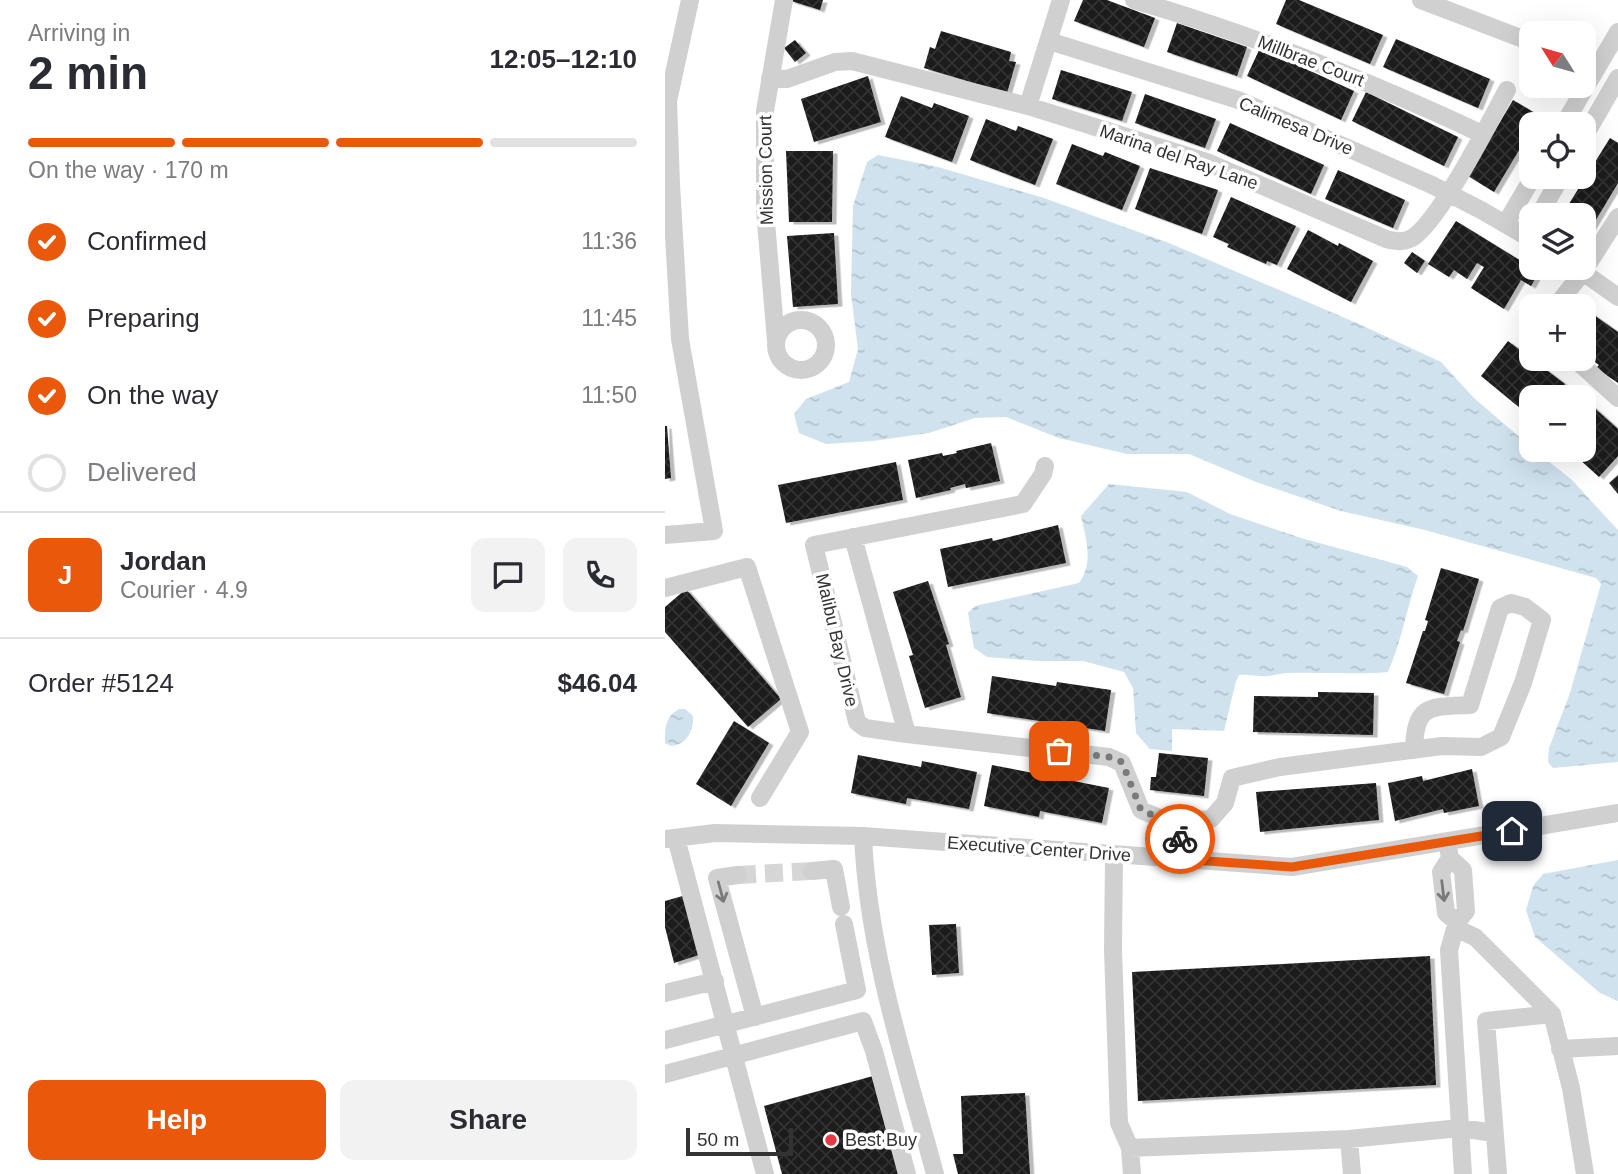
<!DOCTYPE html>
<html lang="en">
<head>
<meta charset="utf-8">
<style>
  :root { --surface:#fff; --page:#f2f2f3; --text:#2b2b33; --muted:#7c7c81; --line:#e1e1e2; --accent:#ea580c }
  body { margin:0; font-family:Arial,sans-serif; background:var(--page); color:var(--text); height:100vh; display:flex; flex-direction:column; font-size:26px; white-space:nowrap }
  * { box-sizing:border-box; margin:0 }
  p { font-size:23px; color:var(--muted) }
  .icon { flex:none; width:38px; height:38px; fill:none; stroke:currentColor; stroke-width:2; stroke-linecap:round; stroke-linejoin:round }
  .map { position:relative; flex:1; overflow:hidden }
  .panel { display:flex; flex-direction:column; background:var(--surface); width:665px }
  .panel>* { flex:none }
  .needle { width:46px; rotate:307deg }
  .tools { position:absolute; left:854px; top:21px; display:grid; gap:14px }
  .tools a { display:grid; place-items:center; width:77px; height:77px; border-radius:14px; background:var(--surface); box-shadow:0 7px 28px #0002; font-size:35px }
  .scale { position:absolute; left:21px; bottom:18px; width:107px; box-sizing:border-box; padding-left:7px; border:4px solid #333; border-top:0; font-size:19px; line-height:24px; white-space:nowrap; color:#333; -webkit-text-stroke:5px #fff; paint-order:stroke }
  .pin { position:absolute; display:grid; place-items:center; width:60px; height:60px; color:#fff; margin:-30px; border-radius:14px; box-shadow:0 4px 10px #0006 }
  .courier { position:absolute; display:grid; place-items:center; width:70px; height:70px; margin:-35px; border:5px solid #ea580c; border-radius:50%; background:#fff; color:#222; box-shadow:0 2px 9px #0007 }
  .headline em { font-style:normal; font-weight:700 }
  .headline div { display:flex; flex-direction:column-reverse }
  .headline { display:flex; align-items:center; justify-content:space-between; height:119px; padding:0 28px }
  h1 { font-size:46px; font-weight:700; line-height:52px }
  .bar { display:grid; grid-template-columns:repeat(4,1fr); gap:10px 7px; align-content:center; height:84px; padding:0 28px }
  .bar i { height:9px; border-radius:5px; background:var(--line) }
  .bar .current { background:var(--accent) }
  .bar p { grid-column:span 4 }
  .line { display:flex; align-items:center; gap:18px; padding:0 28px; border-top:2px solid var(--line) }
  .line div { flex:1 }
  .round { display:grid; place-items:center; flex:none; width:74px; height:74px; border-radius:14px; background:var(--page) }
  ol { padding:0 28px; list-style:none }
  li { display:flex; align-items:center; gap:21px; height:77px }
  li p { margin-inline-start:auto }
  li .icon { padding:7px; border-radius:50%; background:var(--accent); color:#fff; stroke-width:4 }
  li:last-child { color:var(--muted) }
  li i { width:38px; height:38px; border:4px solid var(--line); border-radius:50% }
  .button { display:flex; gap:14px; margin-top:auto; padding:14px 28px }
  .button a { flex:1; height:80px; border-radius:14px; background:var(--accent); color:#fff; font-size:28px; font-weight:700; line-height:80px; text-align:center }
  .button a+a { background:var(--page); color:var(--text) }
  main { display:flex; flex:1; min-height:0 }
  .map>svg:first-child { display:block }
  .water { fill:url(#water-ripples) }
  .building { fill:url(#building-cross-hatch); filter:url(#shadow) }
  .lines { fill:none; stroke-linecap:round; stroke-linejoin:round }
  .minor-tunnel { stroke:#d6d6d6; stroke-width:18; stroke-dasharray:18 9; stroke-linecap:butt }
  .minor { stroke:#d0d0d0; stroke-width:18 }
  .oneway { stroke:#7a7a7a }
  .done { stroke:#7a7a7a; stroke-width:7; stroke-dasharray:0 12.6 }
  .route { stroke:#ea580c; stroke-width:9 }
  .poi-dot { fill:#e63946; stroke:#fff; stroke-width:2.5 }
  .labels { text-anchor:middle; dominant-baseline:central; stroke-width:7; stroke-linejoin:round; paint-order:stroke }
  .street-label { font-size:18px; fill:#333; stroke:#fff }
  .poi-label { font-size:18px; fill:#333; stroke:#fff; text-anchor:start }
</style>
</head>
<body>
<main>
<section class="panel">
<div class="headline"><div><h1>2 min</h1><p>Arriving in</p></div><em>12:05–12:10</em></div>
<div class="bar"><i class="current"></i><i class="current"></i><i class="current"></i><i></i><p>On the way · 170 m</p></div>
<ol>
<li><svg class="icon" aria-label="check" viewBox="0 0 24 24"><path d="M5 12l5 5 9-10"/></svg>Confirmed<p>11:36</p></li>
<li><svg class="icon" aria-label="check" viewBox="0 0 24 24"><path d="M5 12l5 5 9-10"/></svg>Preparing<p>11:45</p></li>
<li><svg class="icon" aria-label="check" viewBox="0 0 24 24"><path d="M5 12l5 5 9-10"/></svg>On the way<p>11:50</p></li>
<li><i></i>Delivered</li>
</ol>
<div class="line" style="height:126px"><b class="round" style="background:var(--accent);color:#fff">J</b><div><b>Jordan</b><p>Courier · 4.9</p></div><a class="round"><svg class="icon" aria-label="chat" viewBox="0 0 24 24"><path d="M4 5h16v11H9l-5 4z"/></svg></a><a class="round"><svg class="icon" aria-label="phone" viewBox="0 0 24 24"><path d="M5 4h4l2 5-3 2q2 4 5 5l2-3 5 2v4C11 20 4 13 5 4z"/></svg></a></div>
<div class="line" style="height:91px"><div>Order #5124</div><b>$46.04</b></div>
<div class="button"><a>Help</a><a>Share</a></div>
</section>
<div class="map">
<svg width="953" height="1174" viewBox="0 0 953 1174">
  <defs>
    <pattern id="water-ripples" width="26" height="14" patternUnits="userSpaceOnUse" patternTransform="scale(1.75)"><rect width="26" height="14" fill="#cfe2ee"/><path d="M2 4q2-2 4 0t4 0M15 11q2-2 4 0t4 0" fill="none" stroke="#b2c2cd"/></pattern>
    <pattern id="building-cross-hatch" width="8" height="8" patternUnits="userSpaceOnUse" patternTransform="scale(1.75)"><rect width="8" height="8" fill="#1a1a1a"/><path d="M0 0l8 8M0 8l8-8" fill="none" stroke="#333"/></pattern>
    <filter id="shadow"><feDropShadow dx="4.5" dy="2.5" stdDeviation="0" flood-color="#0004"/></filter>
  </defs>
  <rect width="100%" height="100%" fill="#fff"/>
  <path class="water" d="M213 155 273 167 379 198 504 243 694 324 776 362 809 398 866 447V450H869L906 479 953 530V762L888 768 883 762 884 748 905 693 936 584 931 578 760 530 676 511 591 482 524 454H462L394 438 341 417 310 418 264 433 208 441 161 444 134 433 129 414 141 399 184 382 193 349 186 294 188 206 202 162Z
    M444 484 522 492 565 514 636 538 742 567 753 576C742 607 736 643 723 672 690 675 657 672 624 673 615 673 605 677 596 676 588 676 583 674 574 675L571 681 559 731 507 729V751L485 749 471 733 468 688 459 672 418 661H373L322 657 309 648 303 613 310 606 414 583C429 562 421 539 416 516Z
    M14 709H20L28 716C29 730 22 745 6 746L0 743C0 728 0 717 14 709Z
    M953 860V1001L935 993 870 937 861 910 868 886 878 874Z"/>
  <path class="building" d="M123 0H158L155 10Z
    M418 0H442L490 18 479 47 409 21Z
    M621 0H634L718 35 705 64 611 24Z
    M512 23 582 47 572 76 502 52Z
    M276 31 346 52 344 61 351 62 342 93 259 68 265 47 270 49Z
    M731 39 825 79 813 108 718 67Z
    M130 40 141 53 130 62 119 48Z
    M595 48 689 91 676 120 582 76Z
    M396 70 467 92 457 121 387 99Z
    M203 76 216 122 149 142 136 99Z
    M701 92 793 137 779 166 687 121Z
    M480 94 551 119 540 148 470 123Z
    M236 96 267 108 269 103 304 116 287 162 220 137Z
    M848 100 875 116 870 124H866V130L829 192 803 176Z
    M321 119 351 131 353 126 388 139 370 185 305 160Z
    M565 123 659 165 646 194 552 151Z
    M945 138 953 143V183L919 240V215H897Z
    M407 144 438 156 440 152 475 166 457 210 391 184Z
    M121 151H168L167 222H124Z
    M485 168 553 190 537 234 470 209Z
    M673 170 740 200 728 228 660 199Z
    M566 197 631 226 612 265 602 261 601 264 562 247 564 244 548 237Z
    M791 221 874 272 866 286 856 280 839 309 806 288 819 267 812 263 802 279 789 270 784 277 763 264Z
    M643 230 673 246 674 243 708 261 686 302 622 269Z
    M169 233 173 304 128 307 122 236Z
    M747 252 760 261 752 273 739 263Z
    M919 308 953 332V383L931 368 934 365 919 354Z
    M843 341 900 384 890 397H866V417L816 376Z
    M919 401 924 406 925 404 953 429V456L934 477 913 458 915 455 909 450H919Z
    M0 426H2L6 478 0 479Z
    M326 443 335 481 301 488 300 484 285 488 286 490 251 498 243 460 277 453 278 456 292 453 291 451Z
    M231 462 238 500 121 523 113 485Z
    M953 475V494L944 483Z
    M393 525 401 563 283 587 275 549 327 538 328 541Z
    M776 568 814 579 798 631 796 630 792 641 795 642 779 694 741 683 758 631H760L763 621 760 620Z
    M263 581 284 644 281 645 296 697 260 708 244 656 248 655 228 592Z
    M21 589 116 699 83 727 0 632V607Z
    M327 676 391 686 392 682 446 690 440 731 322 713Z
    M653 692 709 693 708 735 588 732 589 696 653 697Z
    M69 721 104 743 66 806 31 784Z
    M494 753 543 758 539 796 485 790 486 777H491Z
    M193 755 256 767 257 761 312 772 304 809 254 800 242 798 241 804 186 793Z
    M327 765 444 788 437 823 375 811 374 817 319 806Z
    M807 769 814 806 779 813 778 809 730 821 723 783 757 776 758 781Z
    M711 783 714 820 595 832 591 792Z
    M21 895 37 954 9 963 0 927V901Z
    M291 924 294 973 267 975 264 925Z
    M765 956 771 1085 473 1101 467 972Z
    M208 1076 234 1174H117L99 1106Z
    M360 1093 365 1174H293L288 1154H298L296 1096Z"/>
  <g class="lines">
    <path class="minor-tunnel" d="M73 875 147 871"/>
    <path class="minor" d="M469 0C589 35 704 81 817 134
      M756 0 866 42
      M384 41 573 100 767 185 816 210 866 239
      M105 78 122 79 170 62 187 61 363 106 542 162 721 239C730 241 738 243 747 238 774 222 825 121 842 90
      M363 106 396 0
      M899 124 953 32
      M919 137 953 78
      M0 184H6L3 101 25 0
      M874 215 896 177
      M841 223 868 177
      M912 268 953 297
      M891 306 918 272 953 217
      M111 345a25 25 0 1 1 50 0a25 25 0 1 1-50 0Z
      M111 341 100 210V111L119 0
      M910 359 953 398
      M380 466 378 474 358 504 149 545 192 722 200 728 242 734 444 757 457 763 476 810 504 822 546 819 560 803 567 778 615 767 777 746 816 747 836 737 858 683 877 620 860 607 846 603 835 608 805 705C764 707 750 704 749 750
      M0 535 49 531 15 339 6 184
      M188 537 242 734
      M0 588 82 567 135 732 95 798
      M198 836C203 952 240 1063 270 1174
      M11 838 100 1174
      M0 839 50 833 198 836 627 867 953 813
      M782 841 785 858 798 870 801 911 792 922 784 950 798 1174
      M449 856 448 950 454 1123 465 1148 467 1174
      M785 858 776 872 781 913 792 922
      M513 859 516 821
      M147 871 169 869 176 907
      M73 875 52 878 90 1017
      M790 928 810 937 887 1014 906 1088 920 1174
      M0 993 50 981
      M0 1040 192 990 179 924
      M895 1049 953 1046
      M0 1074 198 1021 209 1051 242 1174
      M684 1139 687 1174
      M465 1148 684 1139 795 1128 829 1133
      M833 1174 821 1021 887 1014"/>
  </g>
  <defs><path id="oneway-shaft" d="M-6 0H5M1.5-3L5.5 0L1.5 3" fill="none" stroke-width="1.6" stroke-linecap="round" stroke-linejoin="round" transform="scale(1.75)"/></defs>
  <g class="oneway">
    <use href="#oneway-shaft" transform="translate(778 891) rotate(83)"/>
    <use href="#oneway-shaft" transform="translate(56 892) rotate(75)"/>
  </g>
  <g class="lines">
    <path class="done" d="M394 751 444 757 457 762 476 810 504 822 516 821 515 839"/>
    <path class="route" d="M515 839 513 859 627 867 847 831"/>
  </g>
  <circle class="poi-dot" cx="166" cy="1140" r="7"/>
  <g class="labels">
    <g class="street-label">
      <text transform="translate(646 61) rotate(21)">Millbrae Court</text>
      <text transform="translate(631 126) rotate(23)">Calimesa Drive</text>
      <text transform="translate(514 157) rotate(19)">Marina del Ray Lane</text>
      <text transform="translate(101 170) rotate(-91)">Mission Court</text>
      <text transform="translate(172 640) rotate(77)">Malibu Bay Drive</text>
      <text transform="translate(374 849) rotate(4)">Executive Center Drive</text>
    </g>
    <g class="poi-label">
      <text x="180" y="1140">Best Buy</text>
    </g>
  </g>
</svg>
<div class="tools">
<a><svg class="needle" viewBox="-14 -14 28 28"><path d="M0-13l5 13h-10z" fill="#e53935"/><path d="M0 13l5-13h-10z" fill="#7c7c81"/></svg></a>
<a><svg class="icon" aria-label="locate" viewBox="0 0 24 24"><circle cx="12" cy="12" r="6"/><path d="M12 2v4M12 18v4M2 12h4M18 12h4"/></svg></a>
<a><svg class="icon" aria-label="layers" viewBox="0 0 24 24"><path d="M12 4l9 5-9 5-9-5zM3 14l9 5 9-5"/></svg></a>
<a>+</a>
<a>−</a>
</div>
<div class="scale">50 m</div>
<div class="pin" style="left:394px;top:751px;background:#ea580c"><svg class="icon" aria-label="bag" viewBox="0 0 24 24"><path d="M5 8h14l-1 12H6zM9 8a3 3 0 0 1 6 0"/></svg></div>
<div class="pin" style="left:847px;top:831px;background:#1f2937"><svg class="icon" aria-label="home" viewBox="0 0 24 24"><path d="M3 11l9-7 9 7M6 9v11h12V9"/></svg></div>
<div class="courier" style="left:515px;top:839px"><svg class="icon" aria-label="bike" viewBox="0 0 24 24"><circle cx="6" cy="16" r="4"/><circle cx="18" cy="16" r="4"/><path d="M6 16l4-8h5l3 8M10 8l3 8H6M13 5h3"/></svg></div>
</div>
</main>
</body>
</html>
